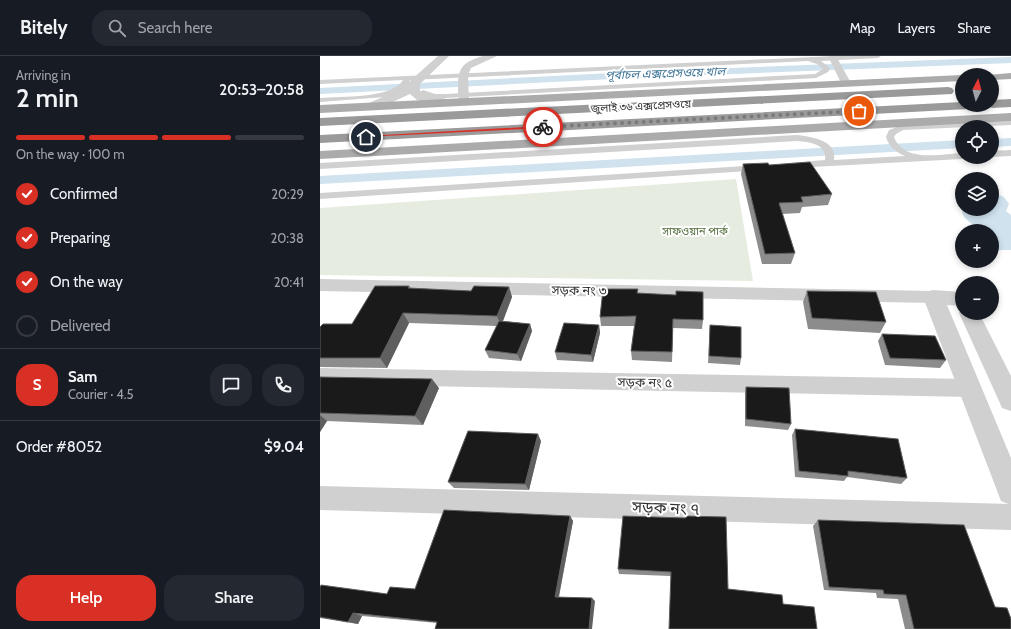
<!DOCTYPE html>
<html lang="en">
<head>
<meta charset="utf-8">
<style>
  :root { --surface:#171b24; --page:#242831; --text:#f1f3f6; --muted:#9ea1a6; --line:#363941; --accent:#d93025 }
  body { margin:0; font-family:Cabin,"Noto Sans Bengali",sans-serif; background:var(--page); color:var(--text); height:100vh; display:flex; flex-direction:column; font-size:15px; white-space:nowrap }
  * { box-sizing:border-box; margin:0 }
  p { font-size:13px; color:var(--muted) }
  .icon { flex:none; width:22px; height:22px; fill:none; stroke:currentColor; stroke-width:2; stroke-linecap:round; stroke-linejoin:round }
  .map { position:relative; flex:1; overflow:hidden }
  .details { display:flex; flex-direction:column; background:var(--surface); width:320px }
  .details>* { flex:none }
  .needle { width:26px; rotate:6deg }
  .tools { position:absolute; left:635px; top:12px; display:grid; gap:8px }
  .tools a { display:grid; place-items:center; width:44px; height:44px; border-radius:50%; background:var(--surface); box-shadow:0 2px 6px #0003; font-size:20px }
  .pin { position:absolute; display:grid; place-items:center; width:34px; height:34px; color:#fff; margin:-17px; border:2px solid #fff; border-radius:50%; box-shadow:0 1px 4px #0007 }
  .courier { position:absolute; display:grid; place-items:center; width:40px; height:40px; margin:-20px; border:3px solid #d93025; border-radius:50%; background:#fff; color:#222; box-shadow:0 1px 5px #0007 }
  .overview em { font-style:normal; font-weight:600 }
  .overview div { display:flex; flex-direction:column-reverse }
  .overview { display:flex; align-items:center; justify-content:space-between; height:68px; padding:0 16px }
  h1 { font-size:26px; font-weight:600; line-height:30px }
  .bar { display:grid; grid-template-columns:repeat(4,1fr); gap:6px 4px; align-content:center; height:48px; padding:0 16px }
  .bar i { height:5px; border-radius:3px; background:var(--line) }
  .bar .active { background:var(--accent) }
  .bar p { grid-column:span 4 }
  .line { display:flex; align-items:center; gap:10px; padding:0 16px; border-top:1px solid var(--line) }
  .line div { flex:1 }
  .round { display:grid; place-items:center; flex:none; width:42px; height:42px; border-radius:16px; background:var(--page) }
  ol { padding:0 16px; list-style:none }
  li { display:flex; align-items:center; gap:12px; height:44px }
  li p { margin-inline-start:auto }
  li .icon { padding:4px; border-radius:50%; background:var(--accent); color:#fff; stroke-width:4 }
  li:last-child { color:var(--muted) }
  li i { width:22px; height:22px; border:2px solid var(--line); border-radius:50% }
  .action { display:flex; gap:8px; margin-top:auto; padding:8px 16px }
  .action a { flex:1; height:46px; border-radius:16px; background:var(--accent); color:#fff; font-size:16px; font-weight:600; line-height:46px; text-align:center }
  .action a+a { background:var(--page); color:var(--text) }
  header { display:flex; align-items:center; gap:24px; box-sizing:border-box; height:56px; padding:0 20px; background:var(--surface); border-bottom:1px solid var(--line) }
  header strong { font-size:19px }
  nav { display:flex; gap:22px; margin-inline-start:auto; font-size:14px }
  .search { width:280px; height:36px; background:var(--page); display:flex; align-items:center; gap:10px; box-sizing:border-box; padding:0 14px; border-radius:16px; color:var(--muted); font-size:15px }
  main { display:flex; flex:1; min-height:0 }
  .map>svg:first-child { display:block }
  .green { fill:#e6ecdf }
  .water { fill:#cfe2ee }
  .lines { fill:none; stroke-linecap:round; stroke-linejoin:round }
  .canal { fill:#cfe2ee; fill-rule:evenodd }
  .pedestrian { fill:#d0d0d0; fill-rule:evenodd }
  .minor { fill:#d0d0d0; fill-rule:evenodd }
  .tertiary { fill:#d0d0d0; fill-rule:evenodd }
  .primary { fill:#ababab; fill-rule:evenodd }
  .motorway { fill:#9a9a9a; fill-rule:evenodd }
  .wall { fill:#8c8c8c }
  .shaded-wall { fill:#5f5f5f }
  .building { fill:#1a1a1a; stroke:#5f5f5f }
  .route { fill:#d93025 }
  .done { stroke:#7a7a7a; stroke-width:4; stroke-dasharray:0 7.2 }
  .labels { text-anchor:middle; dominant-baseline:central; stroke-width:4; stroke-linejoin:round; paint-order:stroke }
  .far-street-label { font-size:11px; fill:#333; stroke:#fff }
  .far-park-label { font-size:11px; fill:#56703f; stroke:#fff }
  .far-water-label { font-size:12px; font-style:italic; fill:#3f7597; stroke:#fff }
  .street-label { font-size:13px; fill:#333; stroke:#fff }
  .near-street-label { font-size:16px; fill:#333; stroke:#fff }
</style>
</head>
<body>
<header>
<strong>Bitely</strong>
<div class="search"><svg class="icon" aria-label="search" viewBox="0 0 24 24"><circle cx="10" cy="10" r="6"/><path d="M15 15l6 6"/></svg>Search here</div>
<nav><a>Map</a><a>Layers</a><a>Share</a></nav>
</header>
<main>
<section class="details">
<div class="overview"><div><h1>2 min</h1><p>Arriving in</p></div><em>20:53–20:58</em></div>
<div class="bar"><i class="active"></i><i class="active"></i><i class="active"></i><i></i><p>On the way · 100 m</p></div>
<ol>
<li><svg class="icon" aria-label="check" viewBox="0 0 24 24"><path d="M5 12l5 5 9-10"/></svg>Confirmed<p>20:29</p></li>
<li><svg class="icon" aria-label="check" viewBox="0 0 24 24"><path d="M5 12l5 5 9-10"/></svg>Preparing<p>20:38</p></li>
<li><svg class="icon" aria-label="check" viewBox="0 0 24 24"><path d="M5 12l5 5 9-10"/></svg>On the way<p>20:41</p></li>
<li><i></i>Delivered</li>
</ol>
<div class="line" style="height:72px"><b class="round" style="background:var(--accent);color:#fff">S</b><div><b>Sam</b><p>Courier · 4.5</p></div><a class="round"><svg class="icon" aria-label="chat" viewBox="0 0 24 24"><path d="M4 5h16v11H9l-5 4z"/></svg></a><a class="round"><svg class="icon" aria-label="phone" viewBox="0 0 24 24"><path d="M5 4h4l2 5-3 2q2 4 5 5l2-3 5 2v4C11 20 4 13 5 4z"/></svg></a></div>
<div class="line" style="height:52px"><div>Order #8052</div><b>$9.04</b></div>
<div class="action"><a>Help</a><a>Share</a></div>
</section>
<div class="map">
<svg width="691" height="573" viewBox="0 0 691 573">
  <rect width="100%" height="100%" fill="#fff"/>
  <path class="green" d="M416 123 433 225 0 219V152Z"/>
  <path class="water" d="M672 136 684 141 689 148 686 155 691 159V194H672V175C663 175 642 165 642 155L645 153H672Z"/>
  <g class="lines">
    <path class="canal" d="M691 1V7L312 22 0 38V32L312 16Z
      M691 82V90L672 91V83Z
      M642 84V92L0 128V120Z"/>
    <path class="pedestrian" d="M515 0H561L558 2 501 5 510 12 508 16 496 22 125 42H114L99 36 103 34 115 38H125L495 18 503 13 497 8 488 5 90 24 85 34 65 41 0 46V42C21 40 72 43 83 24L0 28V24Z
      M691 65V69L583 74 576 78 574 81C584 107 621 98 642 97V101H646L642 103 473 112 470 111V107L505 104C507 88 490 86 477 85L0 113V107L477 79C492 81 517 84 514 104L585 100C576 96 569 91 566 81L569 74 582 69Z
      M691 94V100L672 101V95Z
      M441 109 446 112 444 114 0 143V137Z"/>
    <path class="minor" d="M163 0H177L151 12 148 19 149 45 148 47H140C138 43 138 37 138 31 138 10 144 6 163 0Z
      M508 0H516L531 27 530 29H522Z
      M0 223 613 235 619 237 622 241 619 245 613 247 0 235Z
      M0 312 649 323 656 326 659 332 656 338 649 341 0 328Z
      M0 430 691 448V474L0 454Z"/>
    <path class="tertiary" d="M118 0H129L100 28V35L105 38 127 43 129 46 127 49 123 50 97 44 90 38 57 53H49L47 50 49 47 81 33Z
      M613 234 642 236V250L627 249 691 402V449L681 445 603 241 606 236Z
      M642 251V257H659L691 320V355L682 352 679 345 639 257Z"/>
    <path class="primary" d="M691 17V23L672 24V19H668Z
      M642 19V25L0 57V49L642 19H644Z
      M691 57V65L0 103V95Z"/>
    <path class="motorway" d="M628 31 632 32 634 35 632 38 0 70V62Z
      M691 43V51L672 52 667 49H672V44Z
      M642 46V49H655L649 53 0 87V79Z"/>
  </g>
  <path class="wall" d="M423 108 449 109 512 138 508 149 482 151 480 157 462 158 475 197 471 208H442L421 118Z
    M89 230 91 232 151 235 189 231 192 241 183 265 210 268 212 275 201 305 169 302 165 294 177 270 89 267 67 312 0 311V271L32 268Z
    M487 235 566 266 560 277 488 273 483 246Z
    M318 237 383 264 382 273 353 272 352 306 312 304 311 295 314 270H281L280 261Z
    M279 269 280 277 273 306 237 304 235 296Z
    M390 269 421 302 420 309 388 307Z
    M562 278 626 304 620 312 565 309 558 285Z
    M0 321 119 332 103 369 7 365 0 376Z
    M426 331 471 368 468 374 425 370V338Z
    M475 373 587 422 581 428 527 421 524 425 475 421 472 379Z
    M221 385 209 434 134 432 128 426Z
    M250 460 253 465 239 541 275 545 117 567 42 560 38 568 0 562V531L67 538 95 533Z
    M366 462 408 533 463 548 497 573 351 520 299 518 298 513Z
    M498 464 675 551 691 573H585L578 543 557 542 556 537 504 534 493 470Z"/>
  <path class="shaded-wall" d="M189 231 192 241 181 270 177 260Z
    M83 257 89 267 67 312 60 302Z
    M210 268 212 275 201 305 197 298Z
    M279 269 280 277 273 306 271 299Z
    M112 323 119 332 103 369 95 360Z
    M0 359 7 365 0 376Z
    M218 378 221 385 209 434 205 428Z
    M250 460 253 465 238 544 235 541Z
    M272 542 275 545 272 573H269Z
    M33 557 42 560 38 568 28 566Z"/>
  <path class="building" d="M490 106 512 138 481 141 483 146 459 147 475 197 445 198 423 108 448 107 449 109Z
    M55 230H89L88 232 151 235 154 230 189 231 177 260 83 257 60 302H0V271L3 268H32Z
    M283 233H318L317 237 356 239V235L383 236V264L353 263 352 296 311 295 316 260 280 261Z
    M487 235 556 236 566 266 492 262Z
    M179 265 210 268 197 298 165 294Z
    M244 267 279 269 271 299 235 296Z
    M390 269 421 271V302L389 300Z
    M562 278 615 280 626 304 570 302Z
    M0 321 112 323 95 360 0 357Z
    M426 331 469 332 471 368 426 363Z
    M475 373 578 383 587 422 528 415V420L479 415Z
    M148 375 218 378 205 428 128 426Z
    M124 454 250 460 235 541 272 542 269 573H115L117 566 33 557 28 566 0 561V531L1 529 67 538 70 531 95 533Z
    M303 460 366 462V460L406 461 408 533 462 539 463 548 494 551 497 573H349L351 516 298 513Z
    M498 464 644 469 675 551 687 552 691 563V573H594L586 539 564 538 563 534 509 531Z"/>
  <path class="route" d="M223 70 225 72 44 81 46 80Z"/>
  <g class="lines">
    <path class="done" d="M223 71 539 55"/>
  </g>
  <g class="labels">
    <g class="far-street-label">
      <text transform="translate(321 50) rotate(-3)">জুলাই ৩৬ এক্সপ্রেসওয়ে</text>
    </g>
    <g class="far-park-label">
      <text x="375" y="175">সাফওয়ান পার্ক</text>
    </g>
    <g class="far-water-label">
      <text transform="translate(345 17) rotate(-2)">পূর্বাচল এক্সপ্রেসওয়ে খাল</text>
    </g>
    <g class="street-label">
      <text transform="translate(259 234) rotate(1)">সড়ক নং ৩</text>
      <text transform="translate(325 326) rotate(1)">সড়ক নং ৫</text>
    </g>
    <g class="near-street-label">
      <text transform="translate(346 452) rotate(2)">সড়ক নং ৭</text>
    </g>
  </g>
</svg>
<div class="tools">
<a><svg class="needle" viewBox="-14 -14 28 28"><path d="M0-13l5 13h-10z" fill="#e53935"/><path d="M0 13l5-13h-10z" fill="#9ea1a6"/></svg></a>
<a><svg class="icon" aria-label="locate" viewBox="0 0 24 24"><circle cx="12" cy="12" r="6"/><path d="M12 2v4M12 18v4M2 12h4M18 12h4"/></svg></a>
<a><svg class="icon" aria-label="layers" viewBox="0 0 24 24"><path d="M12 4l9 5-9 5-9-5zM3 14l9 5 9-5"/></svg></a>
<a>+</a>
<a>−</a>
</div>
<div class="pin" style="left:539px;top:55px;background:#ea580c"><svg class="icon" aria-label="bag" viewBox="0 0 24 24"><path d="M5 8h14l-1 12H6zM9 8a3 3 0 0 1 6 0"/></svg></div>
<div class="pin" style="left:46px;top:81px;background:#1f2937"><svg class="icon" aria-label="home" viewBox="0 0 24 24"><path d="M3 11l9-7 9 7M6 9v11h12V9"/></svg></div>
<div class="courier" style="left:223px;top:71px"><svg class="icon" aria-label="bike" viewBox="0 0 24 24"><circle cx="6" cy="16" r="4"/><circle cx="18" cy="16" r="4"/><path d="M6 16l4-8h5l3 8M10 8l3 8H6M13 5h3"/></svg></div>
</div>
</main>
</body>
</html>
